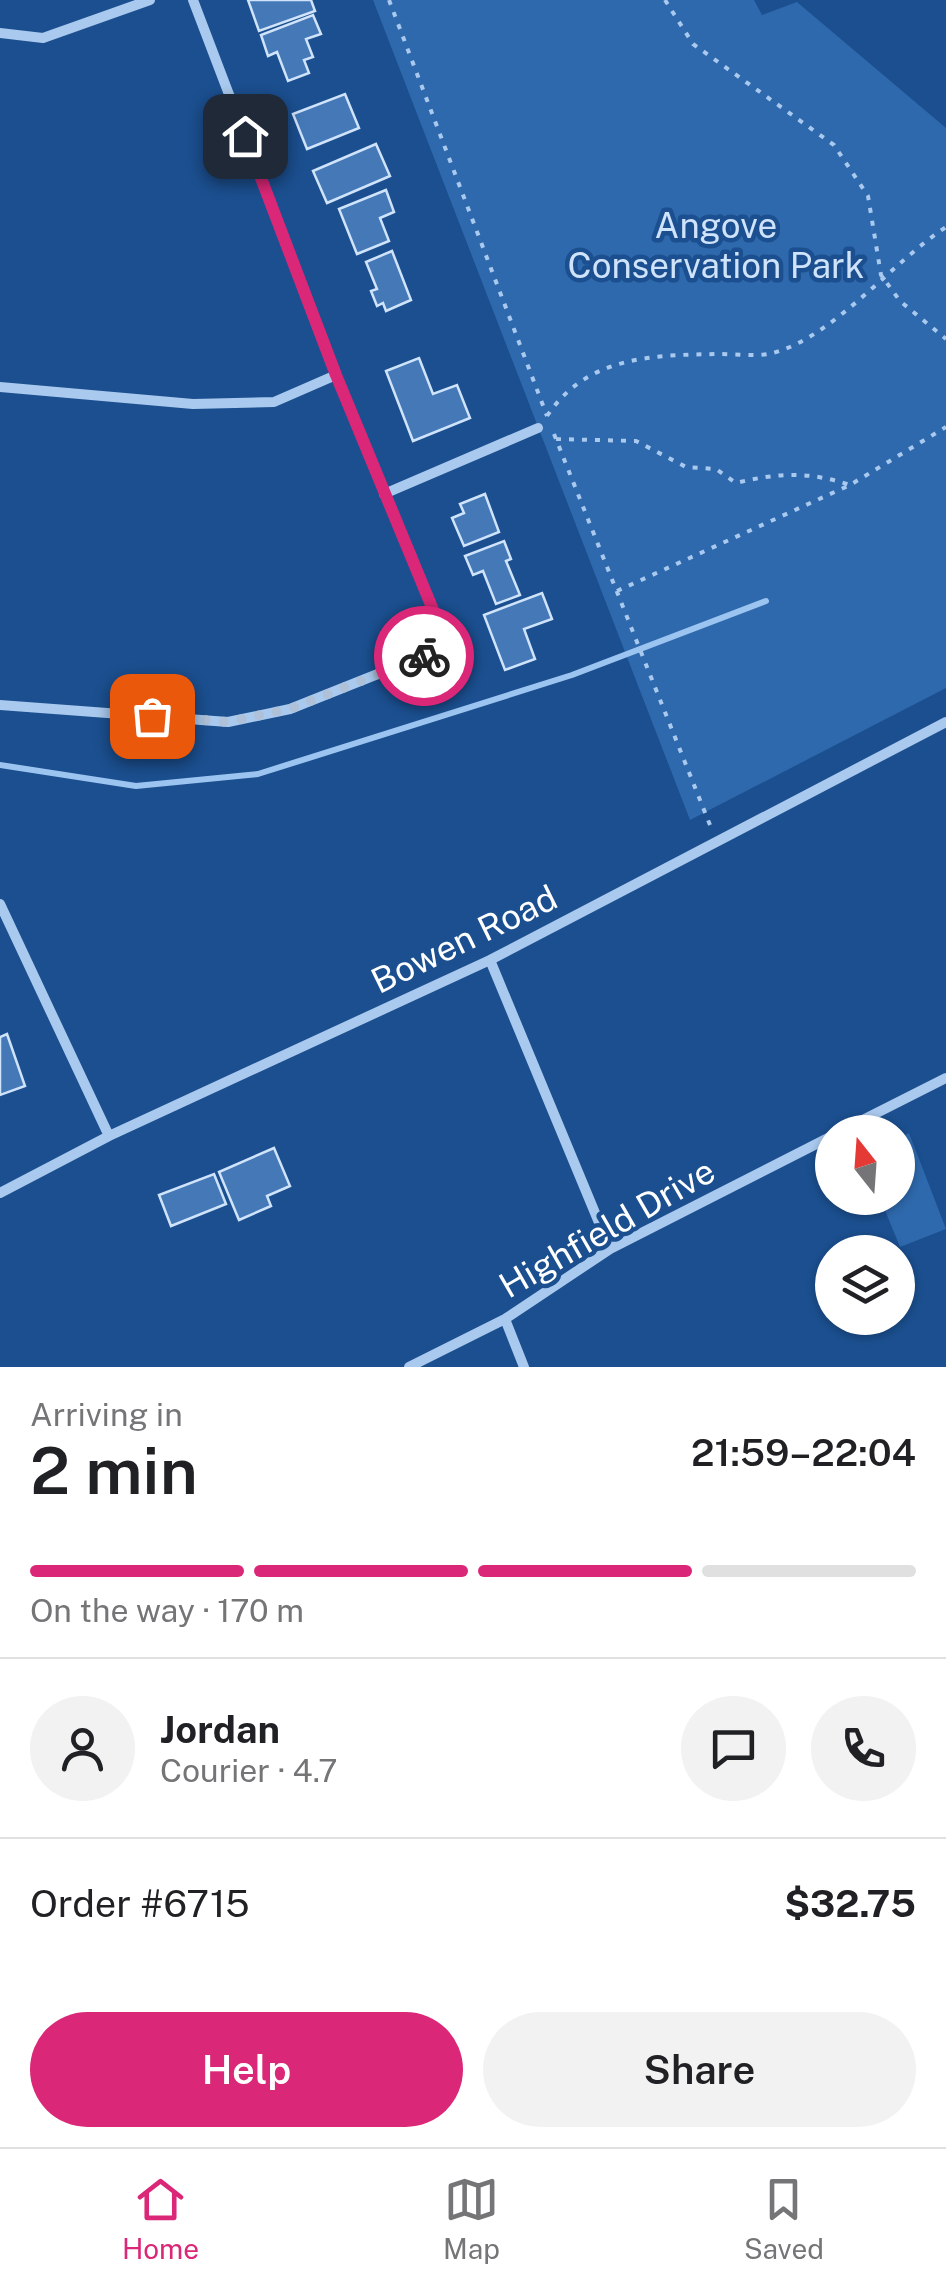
<!DOCTYPE html>
<html lang="en">
<head>
<meta charset="utf-8">
<style>
  :root { --surface:#fff; --page:#f2f2f2; --text:#202124; --muted:#757577; --line:#e0e0e0; --accent:#db2777 }
  body { margin:0; font-family:"Public Sans",sans-serif; background:var(--page); color:var(--text); height:100vh; display:flex; flex-direction:column; font-size:38px; white-space:nowrap }
  * { box-sizing:border-box; margin:0 }
  p { font-size:32px; color:var(--muted) }
  .icon { flex:none; width:55px; height:55px; fill:none; stroke:currentColor; stroke-width:2; stroke-linecap:round; stroke-linejoin:round }
  .map { position:relative; height:1367px; overflow:hidden }
  .panel { display:flex; flex-direction:column; background:var(--surface); flex:1 }
  .panel>* { flex:none }
  .needle { width:65px; rotate:343deg }
  .fabs { position:absolute; left:815px; top:1115px; display:grid; gap:20px }
  .fabs a { display:grid; place-items:center; width:100px; height:100px; border-radius:50%; background:var(--surface); box-shadow:0 2px 8px #0004; font-size:50px }
  .pin { position:absolute; display:grid; place-items:center; width:85px; height:85px; color:#fff; margin:-42px; border-radius:20px; box-shadow:0 5px 15px #0006 }
  .courier { position:absolute; display:grid; place-items:center; width:100px; height:100px; margin:-50px; border:8px solid #db2777; border-radius:50%; background:#fff; color:#222; box-shadow:0 2px 12px #0007 }
  .headline em { font-style:normal; font-weight:600 }
  .headline div { display:flex; flex-direction:column-reverse }
  .headline { display:flex; align-items:center; justify-content:space-between; height:170px; padding:0 30px }
  h1 { font-size:65px; font-weight:600; line-height:75px }
  .bar { display:grid; grid-template-columns:repeat(4,1fr); gap:15px 10px; align-content:center; height:120px; padding:0 30px }
  .bar i { height:12px; border-radius:8px; background:var(--line) }
  .bar .selected { background:var(--accent) }
  .bar p { grid-column:span 4 }
  .line { display:flex; align-items:center; gap:25px; padding:0 30px; border-top:2px solid var(--line) }
  .line div { flex:1 }
  .round { display:grid; place-items:center; flex:none; width:105px; height:105px; border-radius:52px; background:var(--page) }
  .primary-button { display:flex; gap:20px; margin-top:auto; padding:20px 30px }
  .primary-button a { flex:1; height:115px; border-radius:60px; background:var(--accent); color:#fff; font-size:40px; font-weight:600; line-height:115px; text-align:center }
  .primary-button a+a { background:var(--page); color:var(--text) }
  .tabs { display:flex; justify-content:space-around; align-items:center; height:140px; border-top:2px solid var(--line); background:var(--surface); font-size:28px; color:var(--muted) }
  .tabs a { display:grid; justify-items:center; gap:5px }
  .tabs .selected { color:var(--accent) }
  .map>svg:first-child { display:block }
  .green { fill:#2e69ad }
  .lines { fill:none; stroke-linecap:round; stroke-linejoin:round }
  .stream { stroke:#9cc4f0; stroke-width:6 }
  .building { fill:#4478b7; stroke:#cfe3fa; stroke-width:2.5 }
  .path { stroke:#a9c9ee; stroke-width:4; stroke-dasharray:5 8; stroke-linecap:butt }
  .minor { stroke:#a9c9ee; stroke-width:10 }
  .done { stroke:#afc1d8; stroke-width:10; stroke-dasharray:0 18 }
  .route { stroke:#db2777; stroke-width:12 }
  .labels { text-anchor:middle; dominant-baseline:central; stroke-width:9; stroke-linejoin:round; paint-order:stroke }
  .park-label { font-size:35px; fill:#cfe3fa; stroke:#1b4f8f }
  .street-label { font-size:35px; fill:#fff; stroke:#1b4f8f }
</style>
</head>
<body>
<div class="map">
<svg width="946" height="1367" viewBox="0 0 946 1367">
  <rect width="100%" height="100%" fill="#1b4f8f"/>
  <path class="green" d="M373 0H754L762 15 797 2 946 128V688L690 820Z
    M909 1133 946 1229 900 1247 880 1198H898V1138Z"/>
  <g class="lines">
    <path class="stream" d="M0 765 136 786 258 774 572 675 766 601"/>
  </g>
  <path class="building" d="M248 0H311L315 11 259 31Z
    M313 15 321 34 306 39 313 57 304 60 309 73 288 81 277 52 268 56 261 35Z
    M345 94 359 128 307 149 293 114Z
    M376 144 390 176 327 203 313 171Z
    M386 190 394 212 380 218 389 241 357 254 339 209Z
    M392 251 411 300 386 311 383 303 377 306 371 291 377 289 366 262Z
    M419 358 433 394 457 385 470 418 413 441 386 371Z
    M485 494 499 532 464 546 452 518 464 513 460 504Z
    M504 541 511 559 506 561 520 595 496 604 483 571 473 575 465 556Z
    M542 593 552 619 524 629 535 659 505 670 484 615Z
    M7 1034 25 1086 0 1095V1037Z
    M274 1148 290 1186 267 1196 271 1206 239 1220 219 1172Z
    M214 1174 226 1204 171 1226 159 1195Z"/>
  <g class="lines">
    <path class="path" d="M389 0 547 416
      M665 0 693 44 834 145 868 196 881 275 900 301 946 339
      M547 416C587 356 652 355 719 354 735 354 757 357 773 353 835 336 891 263 946 227
      M554 434 710 825
      M556 439 636 441 686 467 716 469 736 483C777 473 809 471 850 485
      M617 591 850 485 946 427"/>
    <path class="minor" d="M0 33 43 38 150 0
      M0 387 193 404 274 402 336 375
      M384 494 538 428
      M0 705 228 722 290 709 448 646 336 375 193 0
      M0 904 109 1136
      M490 960 610 1249
      M839 1132 946 1078
      M0 1193 109 1136 490 960 946 722
      M505 1319 524 1367
      M409 1367 505 1319 610 1249 832 1136"/>
  </g>
  <g class="lines">
    <path class="done" d="M152 716 228 722 290 709 424 656"/>
    <path class="route" d="M245 136 336 375 448 646 424 656"/>
  </g>
  <g class="labels">
    <g class="park-label">
      <text x="716" y="225">Angove<tspan x="716" dy="40">Conservation Park</tspan></text>
    </g>
    <g class="street-label">
      <text transform="translate(464 939) rotate(-26)">Bowen Road</text>
      <text transform="translate(607 1228) rotate(-30)">Highfield Drive</text>
    </g>
  </g>
</svg>
<div class="fabs">
<a><svg class="needle" viewBox="-14 -14 28 28"><path d="M0-13l5 13h-10z" fill="#e53935"/><path d="M0 13l5-13h-10z" fill="#757577"/></svg></a>
<a><svg class="icon" aria-label="layers" viewBox="0 0 24 24"><path d="M12 4l9 5-9 5-9-5zM3 14l9 5 9-5"/></svg></a>
</div>
<div class="pin" style="left:152px;top:716px;background:#ea580c"><svg class="icon" aria-label="bag" viewBox="0 0 24 24"><path d="M5 8h14l-1 12H6zM9 8a3 3 0 0 1 6 0"/></svg></div>
<div class="pin" style="left:245px;top:136px;background:#1f2937"><svg class="icon" aria-label="home" viewBox="0 0 24 24"><path d="M3 11l9-7 9 7M6 9v11h12V9"/></svg></div>
<div class="courier" style="left:424px;top:656px"><svg class="icon" aria-label="bike" viewBox="0 0 24 24"><circle cx="6" cy="16" r="4"/><circle cx="18" cy="16" r="4"/><path d="M6 16l4-8h5l3 8M10 8l3 8H6M13 5h3"/></svg></div>
</div>
<section class="panel">
<div class="headline"><div><h1>2 min</h1><p>Arriving in</p></div><em>21:59–22:04</em></div>
<div class="bar"><i class="selected"></i><i class="selected"></i><i class="selected"></i><i></i><p>On the way · 170 m</p></div>
<div class="line" style="height:180px"><a class="round"><svg class="icon" aria-label="person" viewBox="0 0 24 24"><circle cx="12" cy="8" r="4"/><path d="M4 21q1-7 8-7t8 7"/></svg></a><div><b>Jordan</b><p>Courier · 4.7</p></div><a class="round"><svg class="icon" aria-label="chat" viewBox="0 0 24 24"><path d="M4 5h16v11H9l-5 4z"/></svg></a><a class="round"><svg class="icon" aria-label="phone" viewBox="0 0 24 24"><path d="M5 4h4l2 5-3 2q2 4 5 5l2-3 5 2v4C11 20 4 13 5 4z"/></svg></a></div>
<div class="line" style="height:130px"><div>Order #6715</div><b>$32.75</b></div>
<div class="primary-button"><a>Help</a><a>Share</a></div>
</section>
<nav class="tabs">
<a class="selected"><svg class="icon" aria-label="home" viewBox="0 0 24 24"><path d="M3 11l9-7 9 7M6 9v11h12V9"/></svg>Home</a>
<a><svg class="icon" aria-label="map" viewBox="0 0 24 24"><path d="M3 6l6-2 6 2 6-2v14l-6 2-6-2-6 2zM9 4v14M15 6v14"/></svg>Map</a>
<a><svg class="icon" aria-label="saved" viewBox="0 0 24 24"><path d="M7 4h10v16l-5-4-5 4z"/></svg>Saved</a>
</nav>
</body>
</html>
